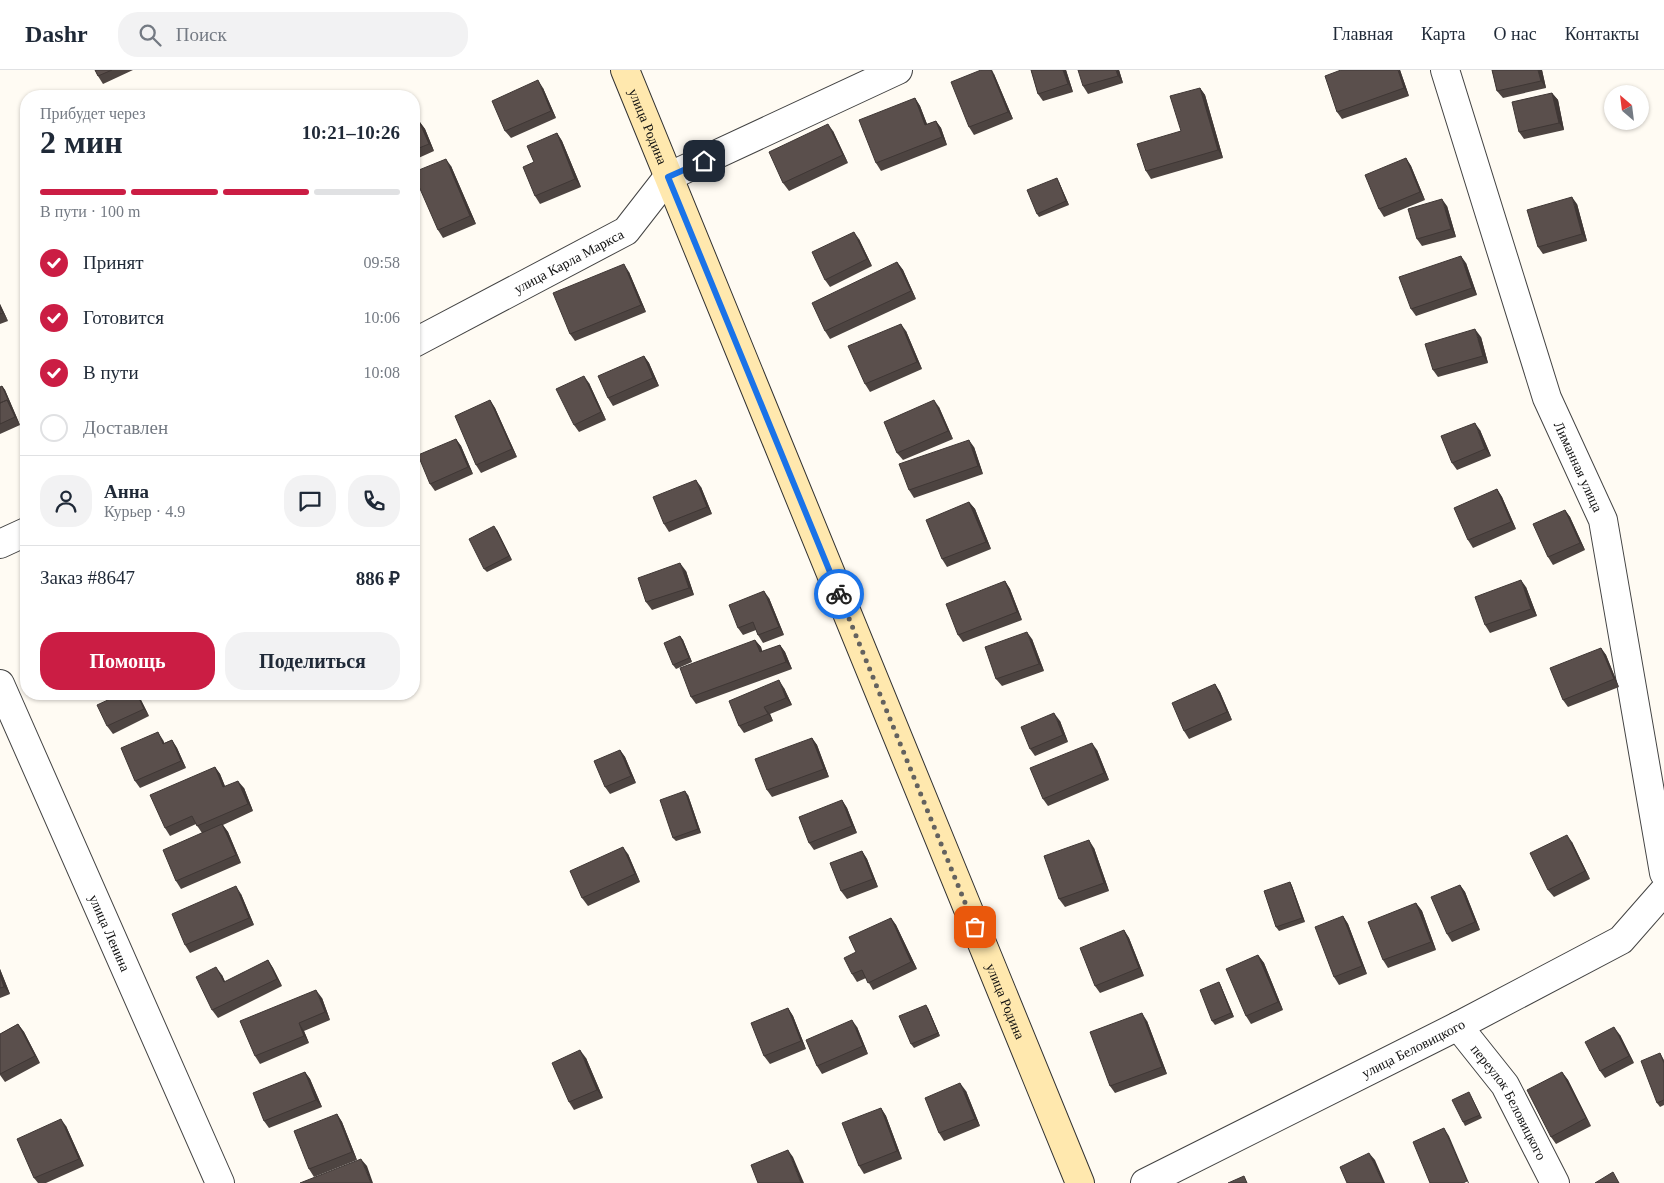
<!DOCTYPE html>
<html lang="ru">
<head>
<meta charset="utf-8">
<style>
  :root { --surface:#fff; --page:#f2f2f3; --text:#1f2937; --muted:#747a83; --line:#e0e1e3; --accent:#cb1d44 }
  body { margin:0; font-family:Georgia,serif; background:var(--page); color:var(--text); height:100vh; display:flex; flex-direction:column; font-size:19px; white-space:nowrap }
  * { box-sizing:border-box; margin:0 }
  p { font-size:16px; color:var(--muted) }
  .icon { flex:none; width:28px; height:28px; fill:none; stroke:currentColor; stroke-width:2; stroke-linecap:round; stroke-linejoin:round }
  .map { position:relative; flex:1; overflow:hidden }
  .panel { position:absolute; left:20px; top:20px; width:400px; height:610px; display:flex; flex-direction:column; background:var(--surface); border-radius:20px; box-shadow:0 1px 4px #0004 }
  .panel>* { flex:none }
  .needle { width:32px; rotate:332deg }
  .fabs { position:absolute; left:1604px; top:15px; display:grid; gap:10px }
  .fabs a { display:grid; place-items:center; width:45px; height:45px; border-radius:50%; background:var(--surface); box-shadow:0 1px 4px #0004; font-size:25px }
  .pin { position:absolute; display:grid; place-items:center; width:42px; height:42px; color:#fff; margin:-21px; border-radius:10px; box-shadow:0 2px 8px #0006 }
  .courier { position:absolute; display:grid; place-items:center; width:50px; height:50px; margin:-25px; border:4px solid #1a73e8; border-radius:50%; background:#fff; color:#222; box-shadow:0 1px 6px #0007 }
  .overview em { font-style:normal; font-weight:700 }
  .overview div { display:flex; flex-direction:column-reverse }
  .overview { display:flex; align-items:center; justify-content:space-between; height:85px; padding:0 20px }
  h1 { font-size:32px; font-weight:700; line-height:38px }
  .bar { display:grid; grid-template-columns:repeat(4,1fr); gap:8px 5px; align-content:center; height:60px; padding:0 20px }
  .bar i { height:6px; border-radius:4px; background:var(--line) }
  .bar .current { background:var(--accent) }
  .bar p { grid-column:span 4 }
  .line { display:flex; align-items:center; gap:12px; padding:0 20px; border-top:1px solid var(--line) }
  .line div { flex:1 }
  .round { display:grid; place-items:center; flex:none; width:52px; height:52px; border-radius:20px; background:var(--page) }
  ol { padding:0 20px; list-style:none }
  li { display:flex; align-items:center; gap:15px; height:55px }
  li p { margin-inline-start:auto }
  li .icon { padding:5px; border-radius:50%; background:var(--accent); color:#fff; stroke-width:4 }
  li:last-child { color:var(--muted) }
  li i { width:28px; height:28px; border:2px solid var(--line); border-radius:50% }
  .primary-button { display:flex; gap:10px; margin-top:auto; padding:10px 20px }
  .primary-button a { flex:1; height:58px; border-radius:20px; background:var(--accent); color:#fff; font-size:20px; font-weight:700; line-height:58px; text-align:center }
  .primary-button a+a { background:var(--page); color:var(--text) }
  header { display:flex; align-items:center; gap:30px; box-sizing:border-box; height:70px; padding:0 25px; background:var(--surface); border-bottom:1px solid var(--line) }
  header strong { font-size:24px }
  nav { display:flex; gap:28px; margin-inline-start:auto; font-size:18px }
  .search { width:350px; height:45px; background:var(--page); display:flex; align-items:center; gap:12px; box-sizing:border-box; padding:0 18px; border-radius:20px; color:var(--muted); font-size:19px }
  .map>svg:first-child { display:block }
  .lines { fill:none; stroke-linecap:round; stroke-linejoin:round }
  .street-casing { stroke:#434343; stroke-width:30 }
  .secondary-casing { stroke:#323232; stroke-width:30 }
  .street { stroke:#fff; stroke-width:28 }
  .secondary { stroke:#ffe8ae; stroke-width:28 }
  .wall { fill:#4d4441 }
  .shaded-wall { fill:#3f3735 }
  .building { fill:#5a4f4c; stroke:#3f3735 }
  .done { stroke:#64625f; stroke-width:5; stroke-dasharray:0 9 }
  .route { stroke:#1a73e8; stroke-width:6 }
  .labels { text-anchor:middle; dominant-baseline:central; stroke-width:5; stroke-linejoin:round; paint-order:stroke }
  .street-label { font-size:14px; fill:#101010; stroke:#fff }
</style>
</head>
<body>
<header>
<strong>Dashr</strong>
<div class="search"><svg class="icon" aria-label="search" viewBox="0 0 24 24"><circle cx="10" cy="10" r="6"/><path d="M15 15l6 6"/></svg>Поиск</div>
<nav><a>Главная</a><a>Карта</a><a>О нас</a><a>Контакты</a></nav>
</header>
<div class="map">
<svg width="1664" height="1113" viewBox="0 0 1664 1113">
  <rect width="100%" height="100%" fill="#fffbf3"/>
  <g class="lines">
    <g class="street-casing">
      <g id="street">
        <path id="s1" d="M1445 0 1547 328 1603 450 1664 803"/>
        <path id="s2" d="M414 273 626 161 668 107 898 0"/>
        <path d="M0 474 26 462"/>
        <path id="s3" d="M0 614 220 1113"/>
        <path id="s4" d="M1458 956 1505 1015 1555 1113"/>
        <path id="s5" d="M1145 1113 1458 956 1621 870 1664 821"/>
      </g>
    </g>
    <g class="secondary-casing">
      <g id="secondary">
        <path id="s6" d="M625 0 1080 1113"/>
      </g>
    </g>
    <use href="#street" class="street"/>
    <use href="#secondary" class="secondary"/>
  </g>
  <path class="wall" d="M95 0H133L103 14 98 6Z
    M1031 0H1066L1073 22 1043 31 1038 24Z
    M1119 0 1123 13 1088 24 1083 16Z
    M1400 0 1409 26 1342 49 1337 42Z
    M1492 0H1542L1546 18 1503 28 1497 21Z
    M994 4 1013 49 974 65 969 57Z
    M543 18 556 48 511 68 505 61Z
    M1200 18 1205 25 1223 88 1151 109 1146 101 1181 61Z
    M1552 23 1558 30 1564 60 1524 69 1519 62Z
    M915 28 920 36 927 54 936 51 941 58 947 75 881 101 876 93Z
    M419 51 425 59 434 81 414 90V54Z
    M833 61 848 93 789 121 783 113Z
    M557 63 562 71 581 117 540 134 535 126 534 92Z
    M1406 88 1411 96 1425 130 1384 147 1379 139Z
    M451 96 476 154 443 168 438 160Z
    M1059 112 1069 135 1039 147 1037 144Z
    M1577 134 1587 171 1543 184 1538 177Z
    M1447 136 1456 167 1422 176 1417 169Z
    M859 169 872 196 830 217 825 210Z
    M897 192 903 200 916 229 830 269 825 261Z
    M1466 193 1477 225 1416 246 1411 239Z
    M629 202 646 242 575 271 570 264Z
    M0 234 8 251 0 254Z
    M906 261 922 299 870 322 865 314Z
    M1481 267 1488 293 1438 307 1433 300Z
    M644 286 649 293 659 316 613 336 608 328Z
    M589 313 606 350 579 362 574 355Z
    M2 316 5 320 20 355 0 364V317Z
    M490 330 495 338 517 387 481 403 476 395Z
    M939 337 953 369 903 390 897 383Z
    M1480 360 1491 386 1457 400 1452 393Z
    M456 369 461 376 473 404 435 421 430 414Z
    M974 377 983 404 914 428 909 420Z
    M701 417 712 444 669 462 664 454Z
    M1497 419 1502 427 1516 459 1473 478 1468 470Z
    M969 432 975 439 991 479 947 497 942 489Z
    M1565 440 1570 447 1585 480 1553 495 1548 487Z
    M497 460 512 490 487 502 484 499Z
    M686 501 694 525 652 540 646 532Z
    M1005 511 1010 519 1022 550 963 572 958 565Z
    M1526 517 1537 546 1490 563 1485 555Z
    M769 528 784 565 763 573 758 565 756 560 743 565 738 558Z
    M680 566 683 570 692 592 676 599 673 595Z
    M1032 569 1044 601 1002 616 996 609Z
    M755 570 761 577 762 582 780 575 785 582 792 599 696 634 691 627Z
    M1601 578 1606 585 1619 617 1568 637 1563 630Z
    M1215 614 1220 622 1232 650 1189 669 1184 661Z
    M784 618 792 635 770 644 773 651 744 663 739 656Z
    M138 624 149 646 113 664 107 656Z
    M1060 651 1068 672 1035 686 1030 679Z
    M812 668 817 675 829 707 772 727 767 720Z
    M163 670 164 673 172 670 177 678 186 698 140 718 135 711Z
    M620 680 625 687 636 713 610 724 605 717Z
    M1097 680 1109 710 1048 736 1043 729Z
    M215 697 220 704 225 716 244 718 253 741 223 755 228 762 241 793 181 819 176 811 202 763 196 754 170 766 165 758Z
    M688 725 701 763 676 771 673 768Z
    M842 730 847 738 857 763 814 780 809 773Z
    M1572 772 1590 809 1554 827 1548 820Z
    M1094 778 1109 821 1065 837 1059 829Z
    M862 781 867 789 878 817 847 829 841 821Z
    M628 784 640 812 588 836 582 828Z
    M1290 812 1292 816 1305 852 1279 861 1276 857Z
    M1460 815 1465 822 1480 860 1452 872 1447 864Z
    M241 824 254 855 190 883 185 875Z
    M1416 833 1422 841 1436 880 1388 898 1383 890Z
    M1343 846 1348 854 1367 904 1339 915 1334 907Z
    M891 848 896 855 917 899 873 920 866 908 857 912 852 904 856 882Z
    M1124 860 1129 868 1144 906 1100 923 1095 916Z
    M1258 885 1264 893 1283 940 1251 954 1246 946Z
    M268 890 273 898 282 916 218 948 212 940 222 905 225 912Z
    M0 899 10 924 0 928Z
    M1219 912 1221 916 1234 947 1215 955 1212 951Z
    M322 928 330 950 304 961 309 973 260 994 255 986Z
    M788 938 793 946 806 979 770 994 764 986Z
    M928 938 940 966 914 978 911 974Z
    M1147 951 1167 1004 1115 1023 1110 1016Z
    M18 954 24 962 40 993 5 1012 0 1005V964Z
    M857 957 868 984 822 1004 817 996Z
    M1620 965 1634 993 1605 1008 1600 1001Z
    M1660 983 1664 990V1035L1660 1037 1657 1033Z
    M586 988 603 1028 574 1040 569 1032Z
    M305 1002 310 1009 322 1037 269 1058 264 1051Z
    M1562 1002 1568 1010 1591 1056 1556 1074 1551 1067Z
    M966 1021 980 1056 944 1071 939 1063Z
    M1471 1026 1482 1048 1465 1056 1463 1052Z
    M881 1038 886 1046 902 1089 864 1104 859 1096Z
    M337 1044 342 1052 357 1090 314 1107 309 1099Z
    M66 1056 84 1096 46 1113H38L34 1108Z"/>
  <path class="shaded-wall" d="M991 0H992L994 4 1013 49 1008 42Z
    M1063 0H1066L1073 22 1068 14Z
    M1116 0H1119L1123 13 1118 6Z
    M1398 0H1400L1409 26 1404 18Z
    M1538 0H1542L1546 18 1541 11Z
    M538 10 543 18 556 48 551 41Z
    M1200 18 1205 25 1223 88 1218 80Z
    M1552 23 1558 30 1564 60 1559 53Z
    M915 28 920 36 930 62 925 55Z
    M419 51 425 59 434 81 429 74Z
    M936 51 941 58 947 75 942 67Z
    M828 54 833 61 848 93 843 85Z
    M557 63 562 71 581 117 575 109Z
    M1406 88 1411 96 1425 130 1420 122Z
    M446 89 451 96 476 154 470 146Z
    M1057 108 1059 112 1069 135 1066 131Z
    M1572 127 1577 134 1587 171 1582 164Z
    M1442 129 1447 136 1456 167 1451 159Z
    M854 162 859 169 872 196 867 189Z
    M1461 186 1466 193 1477 225 1472 218Z
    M897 192 903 200 916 229 911 221Z
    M624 194 629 202 646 242 641 235Z
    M0 234 8 251 0 238Z
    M901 254 906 261 922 299 917 292Z
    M1475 259 1481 267 1488 293 1483 286Z
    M644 286 649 293 659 316 653 308Z
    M584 306 589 313 606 350 601 342Z
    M2 316 5 320 20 355 15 347 7 330Z
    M490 330 495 338 517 387 512 379Z
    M934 330 939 337 953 369 948 361Z
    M1475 353 1480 360 1491 386 1485 379Z
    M456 369 461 376 473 404 468 397Z
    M969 370 974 377 983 404 978 396Z
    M696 410 701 417 712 444 707 437Z
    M1497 419 1502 427 1516 459 1511 452Z
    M969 432 975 439 991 479 986 472Z
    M1565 440 1570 447 1585 480 1580 473Z
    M494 456 497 460 512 490 509 486Z
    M680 493 686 501 694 525 689 518Z
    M1521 510 1526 517 1537 546 1531 539Z
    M1005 511 1010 519 1022 550 1017 542Z
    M764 521 769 528 784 565 779 557Z
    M1027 562 1032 569 1044 601 1039 594Z
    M680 566 683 570 692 592 689 588Z
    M755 570 761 577 765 590 760 582Z
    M780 575 785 582 792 599 786 592Z
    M1601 578 1606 585 1619 617 1614 609Z
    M779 610 784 618 792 635 786 628Z
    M1215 614 1220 622 1232 650 1227 642Z
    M137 624H138L149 646 144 639Z
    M764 637 770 644 773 651 768 644Z
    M1054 643 1060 651 1068 672 1063 665Z
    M158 662 163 670 168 682 163 674Z
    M812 668 817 675 829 707 824 699Z
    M172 670 177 678 186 698 181 691Z
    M1092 673 1097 680 1109 710 1104 703Z
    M620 680 625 687 636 713 631 706Z
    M215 697 220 704 228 724 223 717Z
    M238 711 244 718 253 741 248 734Z
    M685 721 688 725 701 763 698 759Z
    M842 730 847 738 857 763 852 756Z
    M222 754 228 762 241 793 236 785Z
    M1567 765 1572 772 1590 809 1585 801Z
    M1089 770 1094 778 1109 821 1104 813Z
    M623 777 628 784 640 812 635 804Z
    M862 781 867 789 878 817 873 809Z
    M1290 812 1292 816 1305 852 1302 848Z
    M1460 815 1465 822 1480 860 1475 852Z
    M236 816 241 824 254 855 249 848Z
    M1416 833 1422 841 1436 880 1431 872Z
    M1343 846 1348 854 1367 904 1362 896Z
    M891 848 896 855 917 899 911 892Z
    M1124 860 1129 868 1144 906 1139 898Z
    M1258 885 1264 893 1283 940 1278 932Z
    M268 890 273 898 282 916 277 909Z
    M216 897 222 905 229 920 224 912Z
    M0 899 10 924 4 917 0 905Z
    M1219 912 1221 916 1234 947 1231 943Z
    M316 920 322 928 330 950 325 942Z
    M926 935 928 938 940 966 938 963Z
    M788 938 793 946 806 979 801 971Z
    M1142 943 1147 951 1167 1004 1162 997Z
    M852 950 857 957 868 984 863 976Z
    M299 953 304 961 309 973 304 966Z
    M18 954 24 962 40 993 35 986Z
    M1614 957 1620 965 1634 993 1629 986Z
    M580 980 586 988 603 1028 597 1020Z
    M305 1002 310 1009 322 1037 316 1030Z
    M1562 1002 1568 1010 1591 1056 1586 1048Z
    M960 1013 966 1021 980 1056 975 1049Z
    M881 1038 886 1046 902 1089 897 1081Z
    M337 1044 342 1052 357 1090 352 1082Z
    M61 1049 66 1056 84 1096 79 1089Z
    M1444 1058 1449 1066 1469 1113H1468L1467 1111Z
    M788 1080 793 1087 804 1113H801Z
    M1369 1083 1375 1090 1385 1113H1383Z
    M361 1089 367 1096 373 1113H371Z"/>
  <path class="building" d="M95 0H112L98 6Z
    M981 0H991L1008 42 969 57 951 12Z
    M1031 0H1063L1068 14 1038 24Z
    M1078 0H1116L1118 6 1083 16Z
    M1341 0H1398L1404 18 1337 42 1325 6Z
    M1492 0H1538L1541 11 1497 21Z
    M538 10 551 41 505 61 492 31Z
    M1200 18 1218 80 1146 101 1137 74 1181 61 1170 26Z
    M1552 23 1559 53 1519 62 1512 32Z
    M915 28 925 55 936 51 942 67 876 93 859 50Z
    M419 51 429 74 414 80V54Z
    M828 54 843 85 783 113 769 82Z
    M557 63 575 109 535 126 523 97 534 92 527 76Z
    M1406 88 1420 122 1379 139 1365 105Z
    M446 89 470 146 438 160 414 105V102Z
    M1057 108 1066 131 1037 144 1027 120Z
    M1572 127 1582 164 1538 177 1527 140Z
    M1442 129 1451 159 1417 169 1408 139Z
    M854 162 867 189 825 210 812 182Z
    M1461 186 1472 218 1411 239 1399 207Z
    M897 192 911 221 825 261 812 233Z
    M624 194 641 235 570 264 553 223Z
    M0 238 3 243 0 244Z
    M901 254 917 292 865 314 848 276Z
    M1475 259 1483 286 1433 300 1425 274Z
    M644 286 653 308 608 328 598 306Z
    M584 306 601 342 574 355 556 319Z
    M2 316 10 334 7 330 0 333V317Z
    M7 330 15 347 0 354V333Z
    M490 330 512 379 476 395 455 346Z
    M934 330 948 361 897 383 884 352Z
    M1475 353 1485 379 1452 393 1441 366Z
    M456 369 468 397 430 414 418 385Z
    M969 370 978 396 909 420 899 394Z
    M696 410 707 437 664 454 653 427Z
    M1497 419 1511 452 1468 470 1454 438Z
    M969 432 986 472 942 489 926 450Z
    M1565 440 1580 473 1548 487 1533 454Z
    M494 456 509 486 484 499 469 469Z
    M680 493 689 518 646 532 638 508Z
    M1521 510 1531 539 1485 555 1475 527Z
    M1005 511 1017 542 958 565 946 534Z
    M764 521 779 557 758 565 753 552 738 558 729 535Z
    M1027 562 1039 594 996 609 985 577Z
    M680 566 689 588 673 595 664 573Z
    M755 570 760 582 780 575 786 592 691 627 680 598Z
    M1601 578 1614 609 1563 630 1550 598Z
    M779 610 786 628 764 637 768 644 739 656 729 631Z
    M1215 614 1227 642 1184 661 1172 633Z
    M121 624H137L144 639 107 656 97 635Z
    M1054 643 1063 665 1030 679 1021 657Z
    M158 662 163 674 172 670 181 691 135 711 121 678Z
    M812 668 824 699 767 720 755 689Z
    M1092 673 1104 703 1043 729 1030 698Z
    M620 680 631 706 605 717 594 691Z
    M215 697 223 717 238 711 248 734 197 756 192 746 165 758 150 725Z
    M685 721 698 759 673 768 660 730Z
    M842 730 852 756 809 773 799 747Z
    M222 754 236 785 176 811 163 780Z
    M1567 765 1585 801 1548 820 1530 783Z
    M1089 770 1104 813 1059 829 1044 786Z
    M623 777 635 804 582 828 570 801Z
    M862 781 873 809 841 821 830 793Z
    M1290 812 1302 848 1276 857 1264 821Z
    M1460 815 1475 852 1447 864 1431 827Z
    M236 816 249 848 185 875 172 844Z
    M1416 833 1431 872 1383 890 1368 852Z
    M1343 846 1362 896 1334 907 1315 857Z
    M891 848 911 892 868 913 862 900 852 904 844 888 856 882 849 867Z
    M1124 860 1139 898 1095 916 1080 878Z
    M1258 885 1278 932 1246 946 1226 899Z
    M268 890 277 909 212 940 196 907 216 897 224 912Z
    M0 905 4 917 0 918Z
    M1219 912 1231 943 1212 951 1200 920Z
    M316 920 325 942 299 953 304 966 255 986 240 951Z
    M926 935 938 963 911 974 899 946Z
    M788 938 801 971 764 986 751 953Z
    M1142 943 1162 997 1110 1016 1090 962Z
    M852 950 863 976 817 996 806 970Z
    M18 954 35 986 0 1004V964Z
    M1614 957 1629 986 1600 1001 1585 972Z
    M580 980 597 1020 569 1032 552 993Z
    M1660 983 1664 993V1030L1657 1033 1641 991Z
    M305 1002 316 1030 264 1051 253 1023Z
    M1562 1002 1586 1048 1551 1067 1527 1020Z
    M960 1013 975 1049 939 1063 925 1028Z
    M1469 1022 1480 1045 1463 1052 1452 1030Z
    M881 1038 897 1081 859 1096 842 1053Z
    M337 1044 352 1082 309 1099 294 1061Z
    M61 1049 79 1089 34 1108 17 1069Z
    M1444 1058 1467 1111 1463 1113H1430L1413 1072Z
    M788 1080 801 1113H758L751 1095Z
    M1369 1083 1383 1113H1347L1340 1097Z
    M361 1089 371 1113H300Z
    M1613 1102 1619 1113H1595Z
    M1244 1106 1247 1113H1228Z"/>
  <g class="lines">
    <path class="done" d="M839 524 975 857"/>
    <path class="route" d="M704 91 668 107 839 524"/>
  </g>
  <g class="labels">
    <g class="street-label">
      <text stroke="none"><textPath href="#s6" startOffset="61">улица Родина</textPath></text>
      <text stroke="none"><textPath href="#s2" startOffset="175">улица Карла Маркса</textPath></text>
      <text stroke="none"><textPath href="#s1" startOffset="419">Лиманная улица</textPath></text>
      <text stroke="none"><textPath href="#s3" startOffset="272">улица Ленина</textPath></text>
      <text stroke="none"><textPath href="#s6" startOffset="1006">улица Родина</textPath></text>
      <text stroke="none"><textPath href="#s5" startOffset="300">улица Беловицкого</textPath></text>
      <text stroke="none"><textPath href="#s4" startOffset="92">переулок Беловицкого</textPath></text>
    </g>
  </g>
</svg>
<div class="fabs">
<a><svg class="needle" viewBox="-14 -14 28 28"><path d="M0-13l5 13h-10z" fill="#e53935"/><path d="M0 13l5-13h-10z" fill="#747a83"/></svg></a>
</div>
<div class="pin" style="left:975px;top:857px;background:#ea580c"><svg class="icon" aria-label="bag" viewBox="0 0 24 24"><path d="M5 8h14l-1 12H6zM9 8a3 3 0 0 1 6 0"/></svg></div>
<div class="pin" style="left:704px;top:91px;background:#1f2937"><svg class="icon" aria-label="home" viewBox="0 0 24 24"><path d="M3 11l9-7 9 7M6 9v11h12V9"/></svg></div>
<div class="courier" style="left:839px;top:524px"><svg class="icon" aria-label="bike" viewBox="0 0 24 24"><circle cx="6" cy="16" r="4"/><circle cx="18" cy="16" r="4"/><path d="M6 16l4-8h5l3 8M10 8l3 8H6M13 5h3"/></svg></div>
<section class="panel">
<div class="overview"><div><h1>2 мин</h1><p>Прибудет через</p></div><em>10:21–10:26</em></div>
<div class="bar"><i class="current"></i><i class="current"></i><i class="current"></i><i></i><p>В пути · 100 m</p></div>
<ol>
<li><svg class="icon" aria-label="check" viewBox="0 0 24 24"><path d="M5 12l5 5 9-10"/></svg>Принят<p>09:58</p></li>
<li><svg class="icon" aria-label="check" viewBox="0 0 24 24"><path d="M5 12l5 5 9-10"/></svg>Готовится<p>10:06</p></li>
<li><svg class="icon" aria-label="check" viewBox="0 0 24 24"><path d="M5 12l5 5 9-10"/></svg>В пути<p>10:08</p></li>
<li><i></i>Доставлен</li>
</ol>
<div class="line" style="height:90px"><a class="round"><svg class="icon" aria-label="person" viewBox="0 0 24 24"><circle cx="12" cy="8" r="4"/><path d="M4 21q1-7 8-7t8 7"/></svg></a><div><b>Анна</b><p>Курьер · 4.9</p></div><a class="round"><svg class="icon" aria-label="chat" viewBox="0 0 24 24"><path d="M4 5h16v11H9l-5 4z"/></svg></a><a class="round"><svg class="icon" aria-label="phone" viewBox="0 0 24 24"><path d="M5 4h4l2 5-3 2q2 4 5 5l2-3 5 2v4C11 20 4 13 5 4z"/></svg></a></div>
<div class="line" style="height:65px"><div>Заказ #8647</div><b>886 ₽</b></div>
<div class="primary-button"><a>Помощь</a><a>Поделиться</a></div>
</section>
</div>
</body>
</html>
